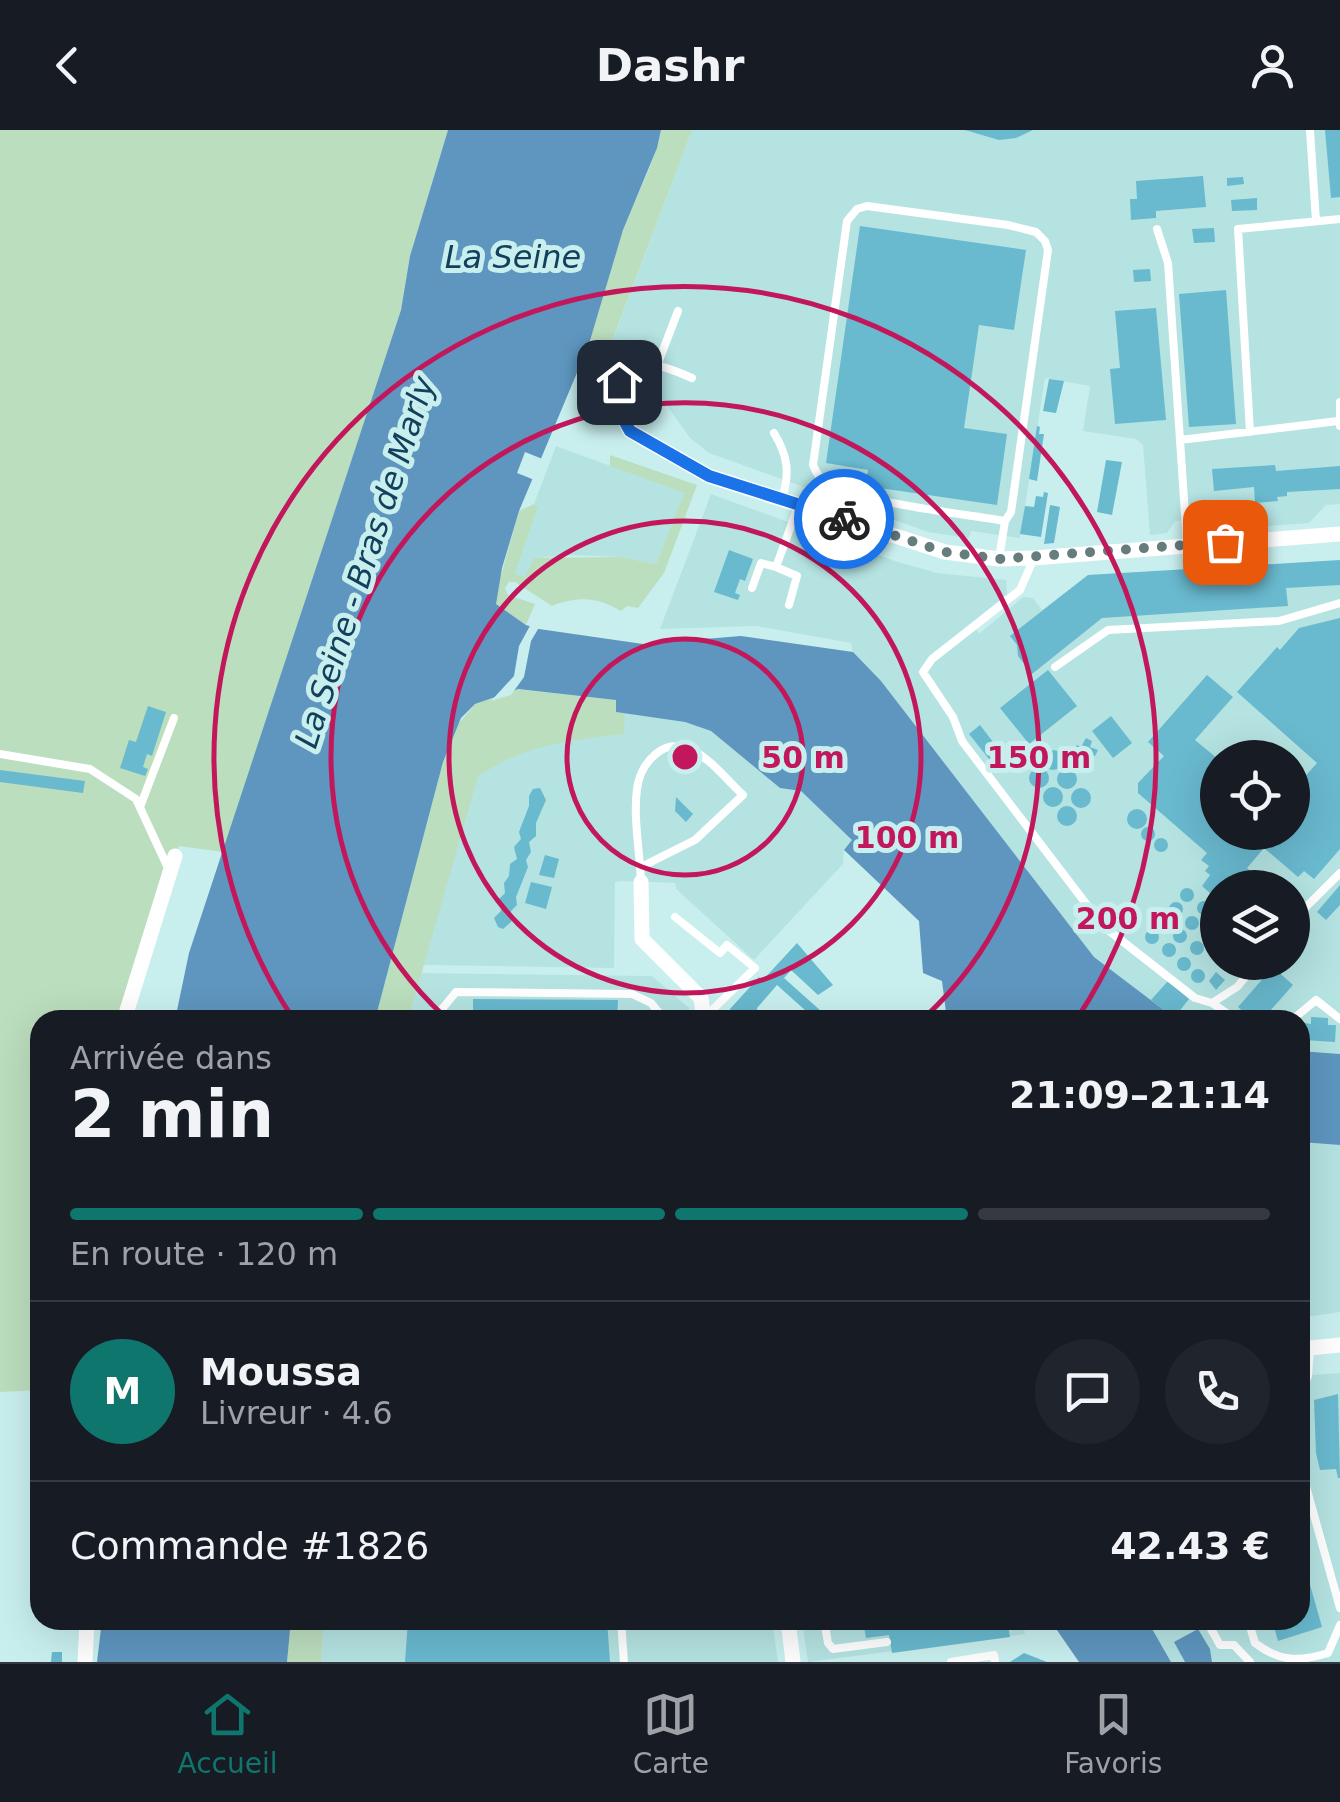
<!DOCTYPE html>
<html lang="fr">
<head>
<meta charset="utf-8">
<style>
  :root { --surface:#171b24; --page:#20242c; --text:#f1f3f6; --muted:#9ea1a6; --line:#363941; --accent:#0f766e }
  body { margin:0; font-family:"DejaVu Sans",sans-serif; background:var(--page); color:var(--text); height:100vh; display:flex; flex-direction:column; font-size:38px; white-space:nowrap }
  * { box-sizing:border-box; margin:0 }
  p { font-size:32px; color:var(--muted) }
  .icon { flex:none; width:55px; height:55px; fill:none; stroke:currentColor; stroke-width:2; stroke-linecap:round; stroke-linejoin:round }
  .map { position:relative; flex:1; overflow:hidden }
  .details { position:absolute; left:30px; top:880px; width:1280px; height:620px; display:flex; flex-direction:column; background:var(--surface); border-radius:30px; box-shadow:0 10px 40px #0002 }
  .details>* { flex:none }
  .buttons { position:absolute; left:1200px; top:610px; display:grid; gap:20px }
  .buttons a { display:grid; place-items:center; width:110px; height:110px; border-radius:50%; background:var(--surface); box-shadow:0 10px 40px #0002; font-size:50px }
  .pin { position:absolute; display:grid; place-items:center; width:85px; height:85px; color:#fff; margin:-42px; border-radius:20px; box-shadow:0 5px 15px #0006 }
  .courier { position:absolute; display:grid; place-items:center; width:100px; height:100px; margin:-50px; border:8px solid #1a73e8; border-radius:50%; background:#fff; color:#222; box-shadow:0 2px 12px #0007 }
  .overview em { font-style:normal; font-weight:600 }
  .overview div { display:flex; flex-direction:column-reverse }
  .overview { display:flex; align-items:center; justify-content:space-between; height:170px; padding:0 40px }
  h1 { font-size:65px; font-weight:600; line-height:75px }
  .bar { display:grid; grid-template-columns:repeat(4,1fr); gap:15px 10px; align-content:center; height:120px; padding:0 40px }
  .bar i { height:12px; border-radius:8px; background:var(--line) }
  .bar .selected { background:var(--accent) }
  .bar p { grid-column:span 4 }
  .line { display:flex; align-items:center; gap:25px; padding:0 40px; border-top:2px solid var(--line) }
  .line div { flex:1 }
  .round { display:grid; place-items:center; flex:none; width:105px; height:105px; border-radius:52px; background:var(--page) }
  header { display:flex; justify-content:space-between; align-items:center; height:130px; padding:0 40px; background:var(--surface); font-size:45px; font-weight:600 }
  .tabs { display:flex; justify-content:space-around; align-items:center; height:140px; border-top:2px solid var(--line); background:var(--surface); font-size:28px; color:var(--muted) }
  .tabs a { display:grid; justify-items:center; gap:5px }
  .tabs .selected { color:var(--accent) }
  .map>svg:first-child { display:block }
  .built { fill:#b4e3e2; fill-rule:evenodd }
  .green { fill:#bbdebe }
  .water { fill:#5e96bf }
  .pier { fill:#c8efee }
  .building { fill:#69b9cf }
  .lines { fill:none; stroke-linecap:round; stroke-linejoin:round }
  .lane { stroke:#fff; stroke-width:8 }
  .street { stroke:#fff; stroke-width:15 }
  .done { stroke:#657d7d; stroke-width:10; stroke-dasharray:0 18 }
  .route { stroke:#1a73e8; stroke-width:12 }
  .ring { fill:none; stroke:#c2185b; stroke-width:5 }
  .labels { text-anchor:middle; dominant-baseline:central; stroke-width:10; stroke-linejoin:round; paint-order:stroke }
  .water-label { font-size:32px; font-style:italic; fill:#123f5b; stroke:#c8efee }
  .centre { fill:#c2185b; stroke:#c8efee; stroke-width:5 }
  .ring-label { font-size:30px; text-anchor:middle; font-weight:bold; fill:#c2185b; stroke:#c8efee; stroke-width:10; stroke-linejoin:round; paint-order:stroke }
</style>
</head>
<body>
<header><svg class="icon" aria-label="back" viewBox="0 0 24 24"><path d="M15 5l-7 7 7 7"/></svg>Dashr<svg class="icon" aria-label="person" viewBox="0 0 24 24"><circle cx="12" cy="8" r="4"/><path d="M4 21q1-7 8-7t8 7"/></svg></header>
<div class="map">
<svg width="1340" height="1532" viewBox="0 0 1340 1532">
  <rect width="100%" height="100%" fill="#c8efee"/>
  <path class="built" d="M692 0H1340V374L1326 375 1309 393 1203 401 1192 389 1175 391 1167 403 1150 405 1143 315 1136 309 1083 301 1090 256 1045 248 1020 408 971 401 969 408 928 402 709 323 690 308 665 273 647 262 600 244Z
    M556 316 684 363 656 434 620 427 574 425 535 428 525 448 515 444 538 377 534 374Z
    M711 364 895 431 937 443 1006 450 1007 464 972 493 979 504 1023 467 1033 468 1042 480 1088 445 1340 432V924L1300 921V890H1177L1094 827 881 551 853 524 851 513 756 496 660 499ZM1218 628H1292V702H1218ZM1218 758H1292V832H1218Z
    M625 583 685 592 711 601 780 658 801 661 853 710 844 720 843 734 754 830 676 759 675 753 621 751 615 752 614 838 423 835 478 647 495 635 529 619 575 609 623 604Z
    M421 843 652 846 689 878 690 890H408Z
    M1300 1012 1340 1015V1182L1306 1187H1300Z
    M1340 1243V1532H1212L1210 1519 1181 1526 1185 1532H1171L1147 1490H1300V1246Z
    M324 1490H772L778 1532H321Z
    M802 1490H1023L1025 1504 808 1532Z"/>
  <path class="green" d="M0 0H448L410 126 401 180 223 722 179 716 125 890H40V1260L0 1262Z
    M661 0H692L603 235 583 227C600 186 608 143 623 101 635 67 654 36 661 0Z
    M610 325 697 355 664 443 638 478 627 476 621 481C597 467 578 466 552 476L515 452H509L505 458 508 465 535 474 526 495 496 474 495 467 519 381 534 374 538 377 515 444 525 447 534 428 620 427 656 434 684 363 610 336Z
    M515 559 617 570 616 582 625 583 624 604C571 610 521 615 478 647L408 890H375L443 632 454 599 477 572V574L488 567Z
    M291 1490H324L321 1532H287Z"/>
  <path class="water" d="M448 0H661L657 18 623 100 589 214 519 381 502 438 496 474 526 495 539 499 643 514 741 506 853 522 881 551 1094 827 1177 890H947L942 851 923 843 919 791 844 720 852 710 801 661 780 658 711 601 685 592 616 582V570L518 559 475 574 461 588 443 632 375 890H175L189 823 401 180 410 126Z
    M1300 921 1340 924V1015L1300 1012Z
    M102 1490H291L287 1532H97Z
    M1050 1490H1147L1171 1532H1079Z
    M1198 1499 1210 1519 1212 1532H1185L1174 1512Z"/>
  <path class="pier" d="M525 322 545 330 537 351 517 343Z
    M532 492 541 494 531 511 524 547 511 565 491 571 514 546 519 516Z"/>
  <path class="building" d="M965 0H1033L1016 8 999 10Z
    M1325 0H1340V67L1331 68Z
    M1203 46 1206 77 1156 81V88L1131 90 1130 69H1137L1136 51Z
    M1243 47 1244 54 1227 56V48Z
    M1257 68V80L1232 81 1231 70Z
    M860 96 1026 120 1014 200 979 195 964 298 1007 304 997 375 866 356 868 340 826 333Z
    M1214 98 1215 112 1194 113 1192 99Z
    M1150 139 1151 151 1134 152 1133 140Z
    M1226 160 1236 294 1189 297 1179 164Z
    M1156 178 1166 290 1115 294 1110 239 1120 238 1115 181Z
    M1049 249 1064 251 1056 283 1043 281Z
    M1037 296 1040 297 1039 304H1044L1037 351 1029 349Z
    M1106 330 1122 332 1112 385 1097 382Z
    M1275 335 1276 341 1340 336V359L1287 362V366L1277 367 1278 371 1255 373 1254 357 1214 361 1212 339Z
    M1044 362 1048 363 1041 407 1020 404 1025 376 1034 377 1036 366 1043 367Z
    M1050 375 1060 377 1054 413 1044 414Z
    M729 420 753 429 745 451 740 449 735 463 740 465 738 470 714 462Z
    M1340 430V455L1286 458 1288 476 1102 488 1032 544 1018 526 1017 515 1010 506 1088 445Z
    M1340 488V719L1314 749 1304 741 1298 747 1264 718 1247 738 1256 746 1249 754 1240 746 1230 758H1218V770L1202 756 1210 745 1205 741 1209 736 1201 730 1207 723 1138 663V653L1164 626 1148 612 1207 545 1233 567 1195 610 1218 629V702H1292V661L1317 633 1237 562 1277 517 1280 520 1299 498Z
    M1048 540 1077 576 1029 614 1000 578Z
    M148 576 166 582 152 626 147 624 143 637 148 639 145 646 120 638 129 610 136 612Z
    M1111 586 1132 613 1113 628 1092 601Z
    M980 595 1003 625 993 634 969 604Z
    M1086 608 1092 611 1090 617 1098 620 1095 626 1089 625V618L1082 615Z
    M1077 615 1082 618 1081 624 1088 627 1086 634 1079 631 1080 624 1073 622Z
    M1043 630a10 10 0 1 1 20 0a10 10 0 1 1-20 0Z
    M1029 648a10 10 0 1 1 20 0a10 10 0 1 1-20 0Z
    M1057 649a10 10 0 1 1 20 0a10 10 0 1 1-20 0Z
    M0 640 85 651 83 663 0 652Z
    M1043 667a10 10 0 1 1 20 0a10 10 0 1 1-20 0Z
    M540 658 546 670 536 693V706L529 712 531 722 526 730 528 737 516 767 517 775 511 781 512 791 503 799 498 797 494 788 501 781 499 769 505 763 504 753 509 746 510 734 517 729 514 717 521 709 519 702 529 676V666L533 659Z
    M1071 668a10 10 0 1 1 20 0a10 10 0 1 1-20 0Z
    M676 667 693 684 686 692 675 681Z
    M1057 686a10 10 0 1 1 20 0a10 10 0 1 1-20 0Z
    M1127 689a10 10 0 1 1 20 0a10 10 0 1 1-20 0Z
    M1141 704a7 7 0 1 1 14 0a7 7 0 1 1-14 0Z
    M1154 715a7 7 0 1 1 14 0a7 7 0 1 1-14 0Z
    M545 725 559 729 554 748 539 745Z
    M531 752 552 757 546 779 525 773Z
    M1340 755V775L1326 790 1317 782Z
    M1180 765a7 7 0 1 1 14 0a7 7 0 1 1-14 0Z
    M1197 778a7 7 0 1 1 14 0a7 7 0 1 1-14 0Z
    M1169 779a7 7 0 1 1 14 0a7 7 0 1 1-14 0Z
    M1157 792a7 7 0 1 1 14 0a7 7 0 1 1-14 0Z
    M1185 793a7 7 0 1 1 14 0a7 7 0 1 1-14 0Z
    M1173 806a7 7 0 1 1 14 0a7 7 0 1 1-14 0Z
    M1202 806a7 7 0 1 1 14 0a7 7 0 1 1-14 0Z
    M1145 807a7 7 0 1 1 14 0a7 7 0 1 1-14 0Z
    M1190 818a7 7 0 1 1 14 0a7 7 0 1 1-14 0Z
    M1162 820a7 7 0 1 1 14 0a7 7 0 1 1-14 0Z
    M797 813 833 855 818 865 791 840 784 848 831 890H816L777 855 757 878 759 890H731L730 879 759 847 762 851Z
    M1177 834a7 7 0 1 1 14 0a7 7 0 1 1-14 0Z
    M1239 832H1248L1236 846 1232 842Z
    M1273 837 1293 855 1269 882 1272 885 1269 889 1266 886 1262 890H1253L1238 877Z
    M1191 846a7 7 0 1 1 14 0a7 7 0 1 1-14 0Z
    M1216 842 1225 850 1216 860 1209 851Z
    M1168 851 1189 869 1174 888 1151 870Z
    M473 869 618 870 617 890H473Z
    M1311 887 1328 888V895H1336L1335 912 1304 910 1305 893 1311 894Z
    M1338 1264 1340 1348H1338L1336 1339 1320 1340 1316 1323 1314 1270Z
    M1301 1423 1322 1497 1278 1511 1272 1490H1300Z
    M408 1490H607L610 1532H405Z
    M863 1490H1007L1010 1507 892 1523 889 1505 866 1508Z
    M52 1522H62V1532H51Z
    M1024 1523 1047 1532H1010Z"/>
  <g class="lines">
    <path class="lane" d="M1310 0 1316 91
      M1157 99 1168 133 1180 310
      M658 233 678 181
      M613 269C628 223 656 232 692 248
      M1340 272V296
      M1250 302 1238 99 1340 89
      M774 303C788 326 790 343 782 369
      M1187 414 1180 310 1338 291
      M1034 428 1020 460 932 529 923 542 953 587 962 611 1103 796 1195 868 1212 873 1237 857 1258 832
      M999 429 1005 391 1011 382 1048 120 1045 111 1036 102 1008 95 867 76 857 79 847 91 813 335C815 339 817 345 821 348 847 372 966 384 1005 391
      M776 437 797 446 789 475
      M752 458 761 433 776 437 799 374
      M1055 537 1108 500 1279 491 1340 473
      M0 624 90 639 136 669 169 740
      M140 677 174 588
      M641 737 695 710 743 665C727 650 710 628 690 619 664 607 640 633 637 659 633 688 640 722 641 752
      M675 787 720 823 727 815 755 838 704 888
      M1292 791 1340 743
      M1212 873 1237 890
      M439 890 442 879 456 862 632 864 651 873 665 890
      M1292 890 1316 870 1340 889
      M1300 1264 1308 1246 1310 1218
      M1300 1335 1340 1478
      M621 1490 624 1532
      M824 1490 828 1513 833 1519 887 1512
      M1206 1490 1220 1515H1234L1250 1532
      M1248 1490 1255 1513C1280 1532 1299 1532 1328 1523L1340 1495
      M951 1532 994 1525 995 1532"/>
    <path class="street" d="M613 269 630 301 709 346 945 422 999 429 1034 428 1340 404
      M641 752 642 809 701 868 704 890
      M124 890 175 726
      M1300 1219 1340 1215
      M788 1490 793 1532
      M85 1532 87 1490"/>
  </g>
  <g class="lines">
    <path class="done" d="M844 389 945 422 999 429 1225 412"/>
    <path class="route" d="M619 252 613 270 630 301 709 346 844 389"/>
  </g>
  <g class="ring">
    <circle cx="685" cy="627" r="118"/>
    <circle cx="685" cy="627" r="236"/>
    <path d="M446 888A354 354 0 1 1 924 888"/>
    <path d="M292 887A471 471 0 1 1 1078 887"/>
  </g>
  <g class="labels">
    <g class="water-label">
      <text x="513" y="127">La Seine</text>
      <text transform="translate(365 432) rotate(-72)">La Seine - Bras de Marly</text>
    </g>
  </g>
  <circle cx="685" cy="627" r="15" class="centre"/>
  <g class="ring-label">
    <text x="803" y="638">50 m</text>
    <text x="1039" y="638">150 m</text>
    <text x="907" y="718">100 m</text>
    <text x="1128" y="799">200 m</text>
  </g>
</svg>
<div class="buttons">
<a><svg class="icon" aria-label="locate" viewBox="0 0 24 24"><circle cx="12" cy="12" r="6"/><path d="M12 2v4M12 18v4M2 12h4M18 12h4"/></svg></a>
<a><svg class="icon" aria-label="layers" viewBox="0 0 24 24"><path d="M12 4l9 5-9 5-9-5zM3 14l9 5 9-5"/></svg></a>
</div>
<div class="pin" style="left:1225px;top:412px;background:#ea580c"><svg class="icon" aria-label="bag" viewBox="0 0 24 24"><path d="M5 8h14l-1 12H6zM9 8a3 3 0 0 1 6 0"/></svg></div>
<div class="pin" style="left:619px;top:252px;background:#1f2937"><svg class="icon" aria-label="home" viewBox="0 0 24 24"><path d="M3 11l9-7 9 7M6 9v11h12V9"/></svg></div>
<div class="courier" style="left:844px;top:389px"><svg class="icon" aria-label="bike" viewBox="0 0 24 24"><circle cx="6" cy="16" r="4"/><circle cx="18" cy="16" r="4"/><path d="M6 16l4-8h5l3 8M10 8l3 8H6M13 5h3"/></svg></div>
<section class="details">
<div class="overview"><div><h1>2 min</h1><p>Arrivée dans</p></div><em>21:09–21:14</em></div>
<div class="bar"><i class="selected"></i><i class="selected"></i><i class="selected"></i><i></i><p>En route · 120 m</p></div>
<div class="line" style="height:180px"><b class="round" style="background:var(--accent);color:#fff">M</b><div><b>Moussa</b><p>Livreur · 4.6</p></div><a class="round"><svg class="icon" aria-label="chat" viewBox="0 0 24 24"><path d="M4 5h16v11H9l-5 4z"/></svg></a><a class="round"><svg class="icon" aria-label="phone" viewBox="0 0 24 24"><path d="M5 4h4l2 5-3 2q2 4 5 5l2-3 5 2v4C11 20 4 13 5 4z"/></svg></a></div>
<div class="line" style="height:130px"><div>Commande #1826</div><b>42.43 €</b></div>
</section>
</div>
<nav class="tabs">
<a class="selected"><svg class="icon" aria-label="home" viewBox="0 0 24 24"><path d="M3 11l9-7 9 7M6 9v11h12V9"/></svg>Accueil</a>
<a><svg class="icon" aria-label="map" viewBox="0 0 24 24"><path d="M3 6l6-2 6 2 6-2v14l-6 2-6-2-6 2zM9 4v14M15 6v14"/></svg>Carte</a>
<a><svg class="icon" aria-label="saved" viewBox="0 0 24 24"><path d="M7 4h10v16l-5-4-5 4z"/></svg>Favoris</a>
</nav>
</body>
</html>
